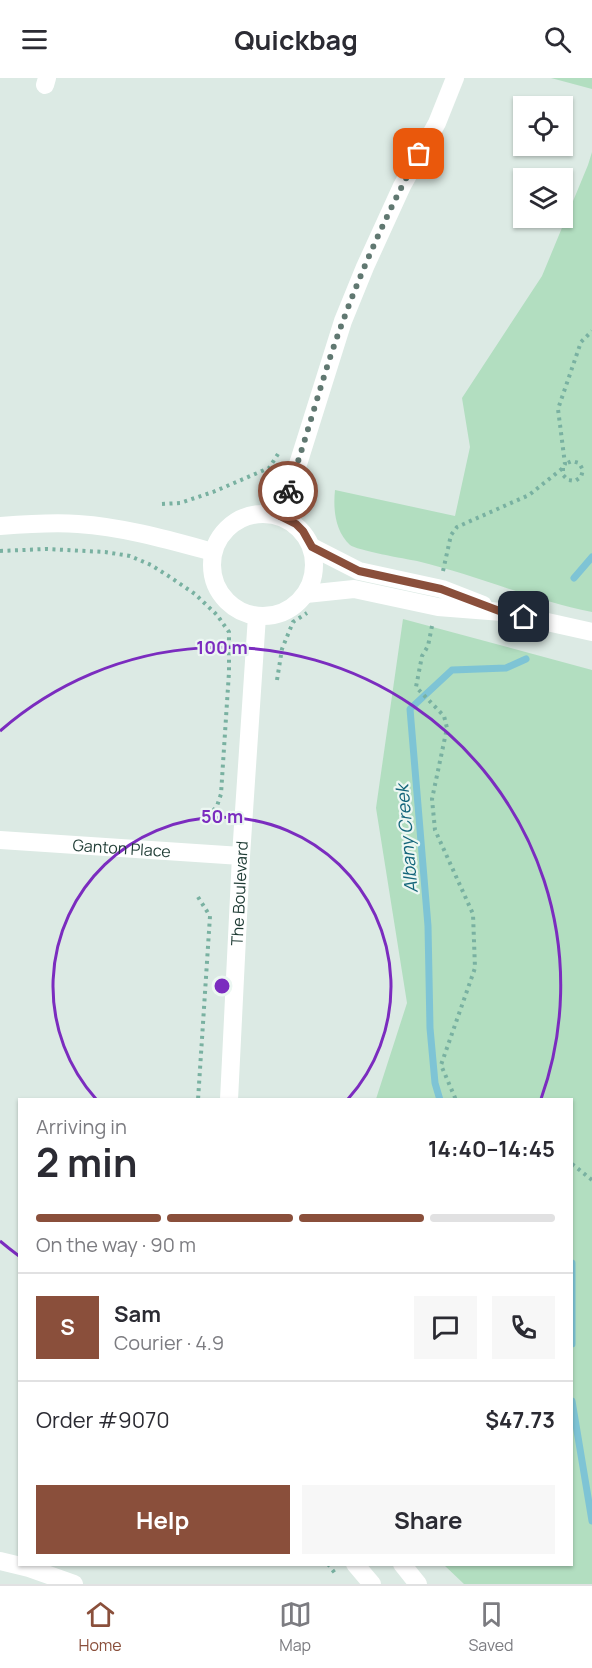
<!DOCTYPE html>
<html lang="en">
<head>
<meta charset="utf-8">
<style>
  :root { --surface:#fff; --page:#f7f7f7; --text:#2b2b33; --muted:#7c7c81; --line:#e1e1e2; --accent:#8a4f3b }
  body { margin:0; font-family:Manrope,sans-serif; background:var(--page); color:var(--text); height:100vh; display:flex; flex-direction:column; font-size:22px; white-space:nowrap }
  * { box-sizing:border-box; margin:0 }
  p { font-size:20px; color:var(--muted) }
  .icon { flex:none; width:33px; height:33px; fill:none; stroke:currentColor; stroke-width:2; stroke-linecap:round; stroke-linejoin:round }
  .map { position:relative; flex:1; overflow:hidden }
  .details { position:absolute; left:18px; top:1020px; width:555px; height:468px; display:flex; flex-direction:column; background:var(--surface); border-radius:0px; box-shadow:0 2px 4px #0004 }
  .details>* { flex:none }
  .fabs { position:absolute; left:513px; top:18px; display:grid; gap:12px }
  .fabs a { display:grid; place-items:center; width:60px; height:60px; border-radius:0px; background:var(--surface); box-shadow:0 2px 4px #0004; font-size:30px }
  .pin { position:absolute; display:grid; place-items:center; width:51px; height:51px; color:#fff; margin:-26px; border-radius:12px; box-shadow:0 3px 9px #0006 }
  .courier { position:absolute; display:grid; place-items:center; width:60px; height:60px; margin:-30px; border:4px solid #8a4f3b; border-radius:50%; background:#fff; color:#222; box-shadow:0 2px 8px #0007 }
  .headline em { font-style:normal; font-weight:700 }
  .headline div { display:flex; flex-direction:column-reverse }
  .headline { display:flex; align-items:center; justify-content:space-between; height:102px; padding:0 18px }
  h1 { font-size:39px; font-weight:700; line-height:45px }
  .bar { display:grid; grid-template-columns:repeat(4,1fr); gap:9px 6px; align-content:center; height:72px; padding:0 18px }
  .bar i { height:8px; border-radius:4px; background:var(--line) }
  .bar .active { background:var(--accent) }
  .bar p { grid-column:span 4 }
  .line { display:flex; align-items:center; gap:15px; padding:0 18px; border-top:2px solid var(--line) }
  .line div { flex:1 }
  .round { display:grid; place-items:center; flex:none; width:63px; height:63px; border-radius:0px; background:var(--page) }
  .action { display:flex; gap:12px; margin-top:auto; padding:12px 18px }
  .action a { flex:1; height:69px; border-radius:0px; background:var(--accent); color:#fff; font-size:24px; font-weight:700; line-height:69px; text-align:center }
  .action a+a { background:var(--page); color:var(--text) }
  header { display:flex; justify-content:space-between; align-items:center; height:78px; padding:0 18px; background:var(--surface); font-size:27px; font-weight:700 }
  .tabs { display:flex; justify-content:space-around; align-items:center; height:84px; border-top:2px solid var(--line); background:var(--surface); font-size:16px; color:var(--muted) }
  .tabs a { display:grid; justify-items:center; gap:3px }
  .tabs .active { color:var(--accent) }
  .map>svg:first-child { display:block }
  .green { fill:#b2dec0 }
  .lines { fill:none; stroke-linecap:round; stroke-linejoin:round }
  .stream { stroke:#7ec4d5; stroke-width:7 }
  .path { stroke:#79b1a1; stroke-width:4; stroke-dasharray:3 4.5; stroke-linecap:butt }
  .minor { stroke:#fff; stroke-width:18 }
  .done { stroke:#607871; stroke-width:6; stroke-dasharray:0 10.8 }
  .route { stroke:#8a4f3b; stroke-width:8 }
  .ring { fill:none; stroke:#7b2cbf; stroke-width:3 }
  .labels { text-anchor:middle; dominant-baseline:central; stroke-width:4.5; stroke-linejoin:round; paint-order:stroke }
  .street-label { font-size:16px; fill:#1d3a33; stroke:#ecf7f2 }
  .water-label { font-size:18px; font-style:italic; fill:#13657a; stroke:#ecf7f2 }
  .centre { fill:#7b2cbf; stroke:#ecf7f2; stroke-width:3 }
  .ring-label { font-size:18px; text-anchor:middle; font-weight:bold; fill:#7b2cbf; stroke:#ecf7f2; stroke-width:4.5; stroke-linejoin:round; paint-order:stroke }
</style>
</head>
<body>
<header><svg class="icon" aria-label="menu" viewBox="0 0 24 24"><path d="M4 6h16M4 12h16M4 18h16"/></svg>Quickbag<svg class="icon" aria-label="search" viewBox="0 0 24 24"><circle cx="10" cy="10" r="6"/><path d="M15 15l6 6"/></svg></header>
<div class="map">
<svg width="592" height="1506" viewBox="0 0 592 1506">
  <rect width="100%" height="100%" fill="#dceae4"/>
  <path class="green" d="M551 0H592V11Z
    M592 74V534C532 522 476 497 417 483 406 481 356 472 350 467 335 453 333 431 335 412L455 438 470 369 462 320 542 198 588 87Z
    M403 541 592 592V1506H464L444 1487 572 1486V1022L376 1021 407 925 376 730Z"/>
  <g class="lines">
    <path class="stream" d="M574 500 592 479
      M440 1022 435 1005 430 950 428 848 410 631 452 592 506 590 526 581
      M572 1185V1266
      M572 1323 592 1443"/>
    <path class="path" d="M563 390V397L568 402 575 403 581 399 583 392 579 385 572 383 565 386
      M162 426 180 425 213 414 269 390 278 376
      M0 473 46 471 105 474 130 478 151 487 170 499 195 516 217 537 229 554V594L221 716 217 728 202 746
      M443 493 451 457 457 449 529 417 563 390 565 386 558 331 581 264 592 253
      M432 548 428 568 422 578 416 609 444 638 447 650 432 721 435 752 473 836 475 890 441 987 456 1022
      M277 602 282 571 293 544 307 535
      M198 819 210 838 198 1022
      M572 1086 592 1102
      M328 1486 337 1498"/>
    <g class="minor">
      <path d="M45 7 47 0"/>
      <circle cx="263" cy="487" r="51"/>
      <path d="M280 438 299 383 343 243 365 189 402 108 437 45 455 0"/>
      <path d="M0 448C26 446 52 444 78 446 124 449 169 462 213 474"/>
      <path d="M312 469 359 493 442 511 483 527"/>
      <path d="M306 516 354 511 438 529 502 534 592 554"/>
      <path id="s1" d="M0 762 241 778"/>
      <path id="s2" d="M229 1022 241 778 257 538"/>
      <path d="M0 1483 29 1490 74 1506"/>
      <path d="M355 1486 372 1506"/>
      <path d="M402 1486 418 1506"/>
    </g>
  </g>
  <g class="lines">
    <path class="done" d="M288 413C308 357 322 298 343 243 364 186 390 129 419 76"/>
    <path class="route" d="M288 413 280 438 296 446 303 453 312 469 359 493 441 511 502 534 524 539"/>
  </g>
  <g class="ring">
    <path d="M96 1021A169 169 0 1 1 348 1021"/>
    <path d="M19 1178A338 338 0 0 1 0 1163M0 653A338 338 0 0 1 541 1021"/>
  </g>
  <g class="labels">
    <g class="street-label">
      <text stroke="none"><textPath href="#s1" startOffset="122">Ganton Place</textPath></text>
      <text stroke="none"><textPath href="#s2" startOffset="207">The Boulevard</textPath></text>
    </g>
    <g class="water-label">
      <text transform="translate(406 761) rotate(-95)">Albany Creek</text>
    </g>
  </g>
  <circle cx="222" cy="908" r="9" class="centre"/>
  <g class="ring-label">
    <text x="222" y="576">100 m</text>
    <text x="222" y="745">50 m</text>
  </g>
</svg>
<div class="fabs">
<a><svg class="icon" aria-label="locate" viewBox="0 0 24 24"><circle cx="12" cy="12" r="6"/><path d="M12 2v4M12 18v4M2 12h4M18 12h4"/></svg></a>
<a><svg class="icon" aria-label="layers" viewBox="0 0 24 24"><path d="M12 4l9 5-9 5-9-5zM3 14l9 5 9-5"/></svg></a>
</div>
<div class="pin" style="left:419px;top:76px;background:#ea580c"><svg class="icon" aria-label="bag" viewBox="0 0 24 24"><path d="M5 8h14l-1 12H6zM9 8a3 3 0 0 1 6 0"/></svg></div>
<div class="pin" style="left:524px;top:539px;background:#1f2937"><svg class="icon" aria-label="home" viewBox="0 0 24 24"><path d="M3 11l9-7 9 7M6 9v11h12V9"/></svg></div>
<div class="courier" style="left:288px;top:413px"><svg class="icon" aria-label="bike" viewBox="0 0 24 24"><circle cx="6" cy="16" r="4"/><circle cx="18" cy="16" r="4"/><path d="M6 16l4-8h5l3 8M10 8l3 8H6M13 5h3"/></svg></div>
<section class="details">
<div class="headline"><div><h1>2 min</h1><p>Arriving in</p></div><em>14:40–14:45</em></div>
<div class="bar"><i class="active"></i><i class="active"></i><i class="active"></i><i></i><p>On the way · 90 m</p></div>
<div class="line" style="height:108px"><b class="round" style="background:var(--accent);color:#fff">S</b><div><b>Sam</b><p>Courier · 4.9</p></div><a class="round"><svg class="icon" aria-label="chat" viewBox="0 0 24 24"><path d="M4 5h16v11H9l-5 4z"/></svg></a><a class="round"><svg class="icon" aria-label="phone" viewBox="0 0 24 24"><path d="M5 4h4l2 5-3 2q2 4 5 5l2-3 5 2v4C11 20 4 13 5 4z"/></svg></a></div>
<div class="line" style="height:78px"><div>Order #9070</div><b>$47.73</b></div>
<div class="action"><a>Help</a><a>Share</a></div>
</section>
</div>
<nav class="tabs">
<a class="active"><svg class="icon" aria-label="home" viewBox="0 0 24 24"><path d="M3 11l9-7 9 7M6 9v11h12V9"/></svg>Home</a>
<a><svg class="icon" aria-label="map" viewBox="0 0 24 24"><path d="M3 6l6-2 6 2 6-2v14l-6 2-6-2-6 2zM9 4v14M15 6v14"/></svg>Map</a>
<a><svg class="icon" aria-label="saved" viewBox="0 0 24 24"><path d="M7 4h10v16l-5-4-5 4z"/></svg>Saved</a>
</nav>
</body>
</html>
